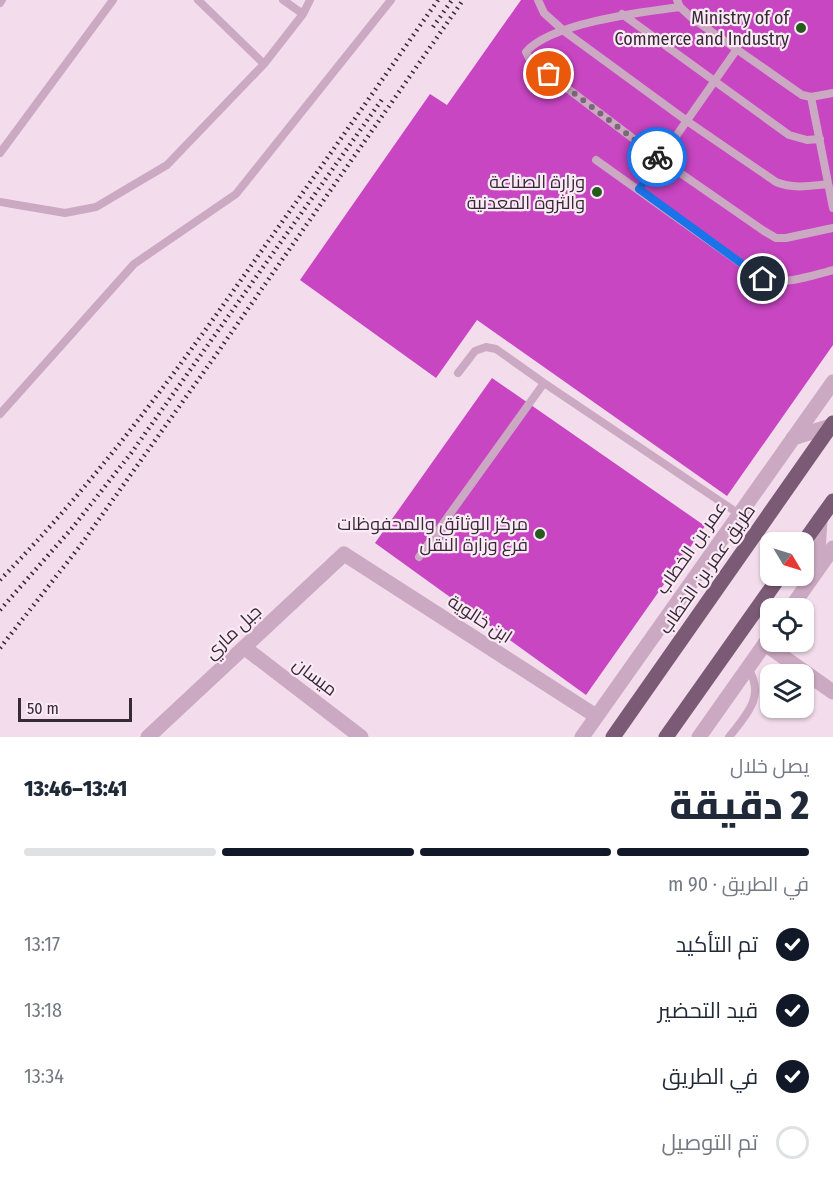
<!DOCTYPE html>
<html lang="ar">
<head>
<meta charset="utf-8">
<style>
  :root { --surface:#fff; --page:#f6f6f7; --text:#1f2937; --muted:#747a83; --line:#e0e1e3; --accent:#111827 }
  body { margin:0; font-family:"Fira Sans Condensed",Cairo,sans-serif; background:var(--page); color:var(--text); direction:rtl; height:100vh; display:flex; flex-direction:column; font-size:22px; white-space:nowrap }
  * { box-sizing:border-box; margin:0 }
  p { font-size:20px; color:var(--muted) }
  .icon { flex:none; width:33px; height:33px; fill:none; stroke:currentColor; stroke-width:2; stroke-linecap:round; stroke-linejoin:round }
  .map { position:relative; height:737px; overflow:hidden; direction:ltr }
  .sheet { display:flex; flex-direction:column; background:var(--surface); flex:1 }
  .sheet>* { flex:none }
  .needle { width:39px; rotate:128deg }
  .buttons { position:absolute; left:760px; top:532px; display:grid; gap:12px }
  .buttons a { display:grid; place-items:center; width:54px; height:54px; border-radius:12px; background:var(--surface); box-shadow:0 2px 4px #0004; font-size:30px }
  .scale { position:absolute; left:18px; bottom:15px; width:114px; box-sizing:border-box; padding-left:6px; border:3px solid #382937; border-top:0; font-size:16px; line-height:21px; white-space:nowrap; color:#382937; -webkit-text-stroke:4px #faeaf5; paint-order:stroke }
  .pin { position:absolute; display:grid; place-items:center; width:51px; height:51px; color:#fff; margin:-26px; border:3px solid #fff; border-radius:50%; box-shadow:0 2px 6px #0007 }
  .courier { position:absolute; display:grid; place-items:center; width:60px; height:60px; margin:-30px; border:4px solid #1a73e8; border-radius:50%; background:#fff; color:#222; box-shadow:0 2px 8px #0007 }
  .overview em { font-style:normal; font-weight:800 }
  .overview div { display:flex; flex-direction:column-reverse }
  .overview { display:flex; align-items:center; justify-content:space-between; height:102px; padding:0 24px }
  h1 { font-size:39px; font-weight:800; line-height:45px }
  .bar { display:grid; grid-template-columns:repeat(4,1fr); gap:9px 6px; align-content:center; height:72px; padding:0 24px }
  .bar i { height:8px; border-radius:4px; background:var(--line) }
  .bar .on { background:var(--accent) }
  .bar p { grid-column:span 4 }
  ol { padding:0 24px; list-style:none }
  li { display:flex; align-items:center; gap:18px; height:66px }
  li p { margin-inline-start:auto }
  li .icon { padding:6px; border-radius:50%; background:var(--accent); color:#fff; stroke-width:4 }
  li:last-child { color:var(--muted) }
  li i { width:33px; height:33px; border:3px solid var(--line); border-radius:50% }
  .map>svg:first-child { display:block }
  .building { fill:#c846c2 }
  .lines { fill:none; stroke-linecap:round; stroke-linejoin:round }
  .service { stroke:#cca9c2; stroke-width:8 }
  .minor { stroke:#cca9c2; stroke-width:15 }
  .tertiary { stroke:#cca9c2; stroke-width:15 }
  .primary { stroke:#7b5a76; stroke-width:15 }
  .rail { stroke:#382937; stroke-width:4.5; stroke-dasharray:1.5 4.5; stroke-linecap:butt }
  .done { stroke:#796876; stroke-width:6; stroke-dasharray:0 10.8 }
  .route { stroke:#1a73e8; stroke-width:8 }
  .poi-dot { fill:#255b1d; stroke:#faeaf5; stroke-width:2 }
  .labels { text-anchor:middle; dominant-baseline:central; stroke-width:4.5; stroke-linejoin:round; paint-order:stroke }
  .poi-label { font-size:18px; fill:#382937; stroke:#faeaf5; text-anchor:end }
  .street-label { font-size:18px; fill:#382937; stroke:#faeaf5 }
</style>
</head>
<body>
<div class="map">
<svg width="833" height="737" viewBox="0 0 833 737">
  <rect width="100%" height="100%" fill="#f3ddec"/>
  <path class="building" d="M521 0H833V345L727 496 477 320 436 378 300 280 430 94 447 105Z
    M492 378 705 526 586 695 375 543Z"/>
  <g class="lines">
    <path class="service" d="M198 0 264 64
      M283 0 303 14
      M538 0 544 13 564 31 687 121 776 182C793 189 810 186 828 184
      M677 0 680 7 692 18 802 95 811 97 833 93
      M0 3 2 0
      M680 7C642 12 551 23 526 52L530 60 660 159 764 231 776 238H786L833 228
      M622 14 789 135 807 140 820 139
      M811 97 833 208
      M0 153 113 0
      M596 160 763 279C787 285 810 276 833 270
      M639 189 737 49
      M0 202 65 213 96 207 167 165 264 64 303 14 310 0
      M458 373 475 351 486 347 496 349 544 383 739 514
      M0 414 134 264 236 194 391 0
      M419 557 544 383
      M729 737C746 715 766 697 748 668"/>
    <path class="minor" d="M765 644 833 692
      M245 648 361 737
      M148 737 344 554 596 716"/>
    <path class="tertiary" d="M793 438 831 426
      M817 570 820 519
      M790 609 833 548
      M582 737 833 382
      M699 737 771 635"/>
    <path class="primary" d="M803 543 833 501
      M613 737 833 423
      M666 737 780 576"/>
    <path class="rail" d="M433 27 452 0
      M0 580C98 480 180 367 260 253 320 169 379 84 438 0
      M0 610 73 527 132 452 383 98
      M0 648 80 546 213 359 463 0"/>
  </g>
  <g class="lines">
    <path class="done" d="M549 74 657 157"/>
    <path class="route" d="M657 157 660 159 639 189 763 279"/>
  </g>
  <g class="poi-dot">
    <circle cx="801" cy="28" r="6"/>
    <circle cx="597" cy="192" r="6"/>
    <circle cx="540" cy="534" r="6"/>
  </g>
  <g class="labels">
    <g class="poi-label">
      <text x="789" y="18">Ministry of of<tspan x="789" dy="21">Commerce and Industry</tspan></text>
      <text x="585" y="182">وزارة الصناعة<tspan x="585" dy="21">والثروة المعدنية</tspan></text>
      <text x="528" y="524">مركز الوثائق والمحفوظات<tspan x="528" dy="21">فرع وزارة النقل</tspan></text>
    </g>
    <g class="street-label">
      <text transform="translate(691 548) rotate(-55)">عمر بن الخطاب</text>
      <text transform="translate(707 569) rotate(-55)">طريق عمر بن الخطاب</text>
      <text transform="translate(480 619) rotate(33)">ابن خالوية</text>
      <text transform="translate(233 632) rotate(-43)">جبل ماري</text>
      <text transform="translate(315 677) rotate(37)">ميسان</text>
    </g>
  </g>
</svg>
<div class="buttons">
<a><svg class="needle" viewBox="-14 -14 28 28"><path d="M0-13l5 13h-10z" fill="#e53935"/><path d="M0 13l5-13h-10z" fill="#747a83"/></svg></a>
<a><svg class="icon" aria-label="locate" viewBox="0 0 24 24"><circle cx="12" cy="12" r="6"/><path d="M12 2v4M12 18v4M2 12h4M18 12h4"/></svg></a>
<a><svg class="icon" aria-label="layers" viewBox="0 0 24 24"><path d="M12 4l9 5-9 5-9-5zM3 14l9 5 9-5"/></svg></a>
</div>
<div class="scale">50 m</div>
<div class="pin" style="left:549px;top:74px;background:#ea580c"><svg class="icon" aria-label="bag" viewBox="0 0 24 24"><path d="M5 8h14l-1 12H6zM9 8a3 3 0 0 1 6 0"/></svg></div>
<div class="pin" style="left:763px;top:279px;background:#1f2937"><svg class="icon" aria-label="home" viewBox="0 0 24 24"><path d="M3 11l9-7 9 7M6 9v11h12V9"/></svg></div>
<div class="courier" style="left:657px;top:157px"><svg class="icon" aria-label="bike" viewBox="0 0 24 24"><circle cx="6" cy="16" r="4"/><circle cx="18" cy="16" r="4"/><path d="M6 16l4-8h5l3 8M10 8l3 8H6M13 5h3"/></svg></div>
</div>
<section class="sheet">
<div class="overview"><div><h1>2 دقيقة</h1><p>يصل خلال</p></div><em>13:41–13:46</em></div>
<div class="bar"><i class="on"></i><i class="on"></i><i class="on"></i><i></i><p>في الطريق · 90 m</p></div>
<ol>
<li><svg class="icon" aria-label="check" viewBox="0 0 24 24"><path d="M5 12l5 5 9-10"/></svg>تم التأكيد<p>13:17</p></li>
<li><svg class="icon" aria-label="check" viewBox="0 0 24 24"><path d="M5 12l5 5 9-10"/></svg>قيد التحضير<p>13:18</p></li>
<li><svg class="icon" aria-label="check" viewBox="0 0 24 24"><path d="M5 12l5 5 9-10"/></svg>في الطريق<p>13:34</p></li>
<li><i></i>تم التوصيل</li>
</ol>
</section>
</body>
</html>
